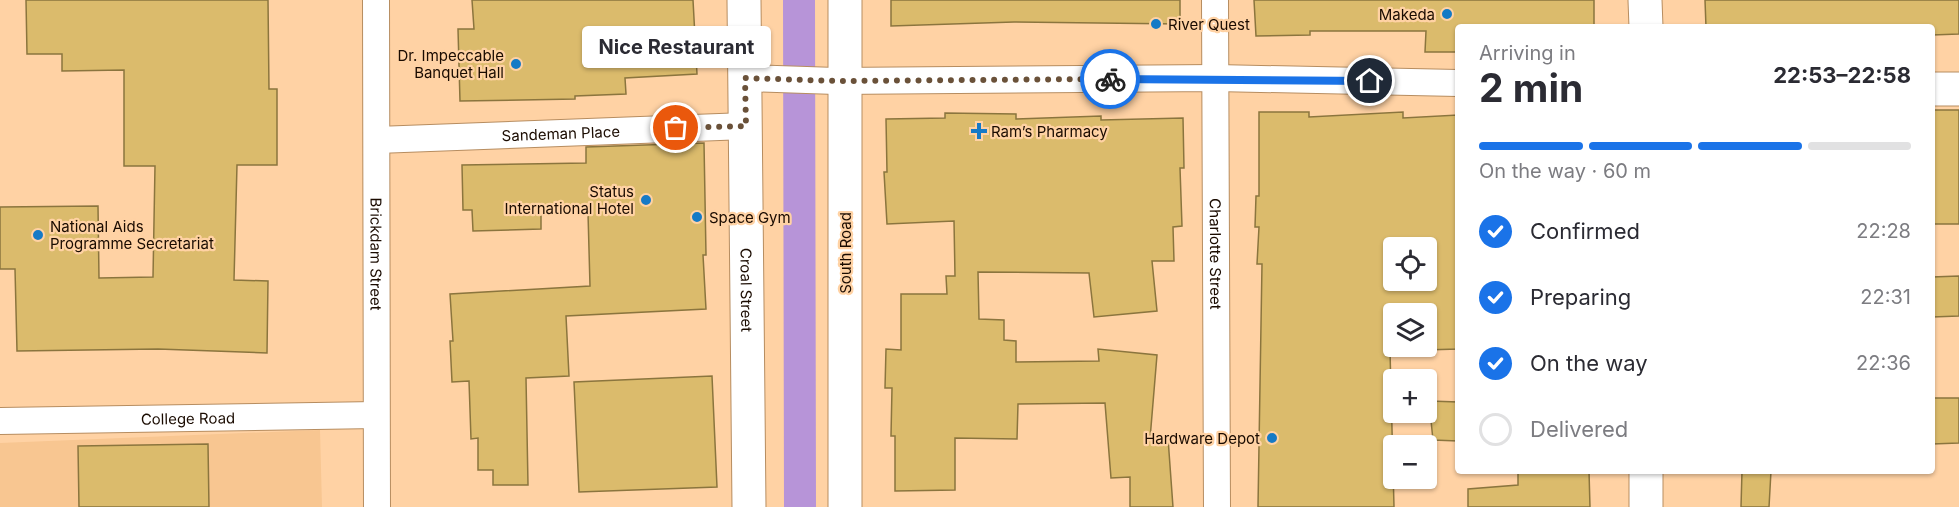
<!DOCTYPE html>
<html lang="en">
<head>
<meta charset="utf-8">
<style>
  :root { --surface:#fff; --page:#f7f7f7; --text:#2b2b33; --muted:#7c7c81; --line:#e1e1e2; --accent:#1a73e8 }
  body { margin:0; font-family:Inter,sans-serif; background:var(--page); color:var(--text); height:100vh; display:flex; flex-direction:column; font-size:22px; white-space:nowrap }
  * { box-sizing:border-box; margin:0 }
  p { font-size:20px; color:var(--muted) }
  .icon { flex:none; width:33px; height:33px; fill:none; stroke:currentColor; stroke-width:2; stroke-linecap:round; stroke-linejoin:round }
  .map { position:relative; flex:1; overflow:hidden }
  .details { position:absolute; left:1455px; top:24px; width:480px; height:450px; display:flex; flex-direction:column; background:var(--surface); border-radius:6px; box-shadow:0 2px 4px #0004 }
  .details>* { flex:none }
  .buttons { position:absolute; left:1383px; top:237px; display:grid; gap:12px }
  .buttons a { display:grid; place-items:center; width:54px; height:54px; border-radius:6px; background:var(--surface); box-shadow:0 2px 4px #0004; font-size:30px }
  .pin { position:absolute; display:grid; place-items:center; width:51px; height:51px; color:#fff; margin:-26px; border:3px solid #fff; border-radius:50%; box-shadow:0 2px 6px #0007 }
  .courier { position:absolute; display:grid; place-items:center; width:60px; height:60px; margin:-30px; border:4px solid #1a73e8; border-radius:50%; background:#fff; color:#222; box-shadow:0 2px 8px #0007 }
  .bubble { position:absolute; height:42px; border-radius:6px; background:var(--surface); box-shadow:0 2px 4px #0004; font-size:20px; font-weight:700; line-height:42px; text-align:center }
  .headline em { font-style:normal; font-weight:700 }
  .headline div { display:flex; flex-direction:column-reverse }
  .headline { display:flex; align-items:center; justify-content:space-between; height:102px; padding:0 24px }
  h1 { font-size:39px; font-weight:700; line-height:45px }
  .bar { display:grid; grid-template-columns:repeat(4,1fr); gap:9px 6px; align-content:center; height:72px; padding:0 24px }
  .bar i { height:8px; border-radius:4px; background:var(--line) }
  .bar .current { background:var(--accent) }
  .bar p { grid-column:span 4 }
  ol { padding:0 24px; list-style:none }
  li { display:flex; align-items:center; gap:18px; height:66px }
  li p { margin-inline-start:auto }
  li .icon { padding:6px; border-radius:50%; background:var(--accent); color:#fff; stroke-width:4 }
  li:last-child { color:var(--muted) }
  li i { width:33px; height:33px; border:3px solid var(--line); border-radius:50% }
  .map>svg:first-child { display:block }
  .built { fill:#f8c691 }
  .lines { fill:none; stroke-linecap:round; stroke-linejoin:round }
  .canal { stroke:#b794d8; stroke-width:32 }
  .building { fill:#dbbb6c; stroke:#8b753e; stroke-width:1.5; fill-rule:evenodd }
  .street-casing { stroke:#b78d60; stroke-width:28 }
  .secondary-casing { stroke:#b78d60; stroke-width:35 }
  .street { stroke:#fff; stroke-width:26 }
  .secondary { stroke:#fff; stroke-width:33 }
  .done { stroke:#6a5139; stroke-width:6; stroke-dasharray:0 10.8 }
  .route { stroke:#1a73e8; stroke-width:8 }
  .poi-dot { fill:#157ac6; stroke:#ffd2a4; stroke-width:2 }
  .labels { text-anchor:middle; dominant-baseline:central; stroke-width:4.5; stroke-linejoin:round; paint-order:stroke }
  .poi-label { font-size:15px; fill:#1a0b00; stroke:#ffd2a4; text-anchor:end }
  .street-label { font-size:15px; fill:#1a0b00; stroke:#ffd2a4 }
</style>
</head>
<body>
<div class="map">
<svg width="1959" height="507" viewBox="0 0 1959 507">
  <rect width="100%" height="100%" fill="#ffd2a4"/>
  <path class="built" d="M320 430 322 507H0V443Z"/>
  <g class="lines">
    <path class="canal" d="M799 0 800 507"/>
  </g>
  <path class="building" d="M26 0H268L269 89H277V165H237L234 280 268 281 267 353 158 349 17 351 15 269H0V207L98 206 99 278 153 277 155 166H124V70L62 71V54H27Z
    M472 0H693L697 74 625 78 626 94 575 96V99L460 101 458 29H474Z
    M891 0H1180V24L1014 22 891 26Z
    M1254 0H1594V27H1458V52H1425L1426 31H1310V35L1256 36Z
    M1705 0H1959V34L1932 35V27H1706Z
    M1932 110H1959V224H1932Z
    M1259 112H1309V117L1403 112V118L1458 115V349L1390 351 1394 507H1258L1262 264H1257L1259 227H1255L1256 196H1259ZM1394 248H1426V280H1394ZM1394 314H1426V346H1394Z
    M945 113 1016 114V119L1101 116V120L1183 118 1184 168H1180L1182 226 1173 227 1174 261H1152L1157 311 1094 317 1089 273 978 272 979 319 1004 320V340L1016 341V362L1099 361 1098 349 1157 355 1150 439 1168 438 1173 507H1130V477L1111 478 1105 403 1018 404 1017 439 955 438V490L895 491V436H891L892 388H885L886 349 901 350V294H947L946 276H955L954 221 887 224 884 172H887L886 119 945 118Z
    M704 143 706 255H703L706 309 566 316 569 376 526 378 528 485H493V470H478V438L471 439 469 381 452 382 450 341H453L450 294 590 286 588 213 541 214V229L473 231 472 210H463L462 165 586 163V147Z
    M1959 276V316L1932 317V277Z
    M712 376 717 487 579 492 574 382Z
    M1932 398H1959V443L1932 444Z
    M1429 401 1458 402V441L1433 440Z
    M208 444 209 507H79L78 446Z
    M1518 471H1589L1590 507H1468V489L1518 485Z
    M1742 471H1771L1769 507H1741Z"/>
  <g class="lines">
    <g class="street-casing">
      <g id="street">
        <path id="s1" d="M376 0 377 507"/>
        <path id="s2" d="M1215 0 1217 507"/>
        <path d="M745 78 836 81 1216 78 1458 83"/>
        <path id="s3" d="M377 140 746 126"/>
        <path id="s4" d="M0 421 376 415"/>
      </g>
    </g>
    <g class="secondary-casing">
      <g id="secondary">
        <path id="s5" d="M744 0 749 507"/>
        <path d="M845 0V507"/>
        <path d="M1645 0 1646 27"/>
        <path d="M1932 89H1959"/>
        <path d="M1646 471V507"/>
      </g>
    </g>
    <use href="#street" class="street"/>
    <use href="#secondary" class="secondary"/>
  </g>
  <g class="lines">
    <path class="done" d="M676 128 746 126 745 78 837 81 1110 79"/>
    <path class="route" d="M1110 79 1370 81"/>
  </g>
  <g class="poi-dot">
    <circle cx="1447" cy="14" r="6"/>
    <circle cx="1156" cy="24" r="6"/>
    <circle cx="516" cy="64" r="6"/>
    <path d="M976 122h6v6h6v6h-6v6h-6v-6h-6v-6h6z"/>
    <circle cx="646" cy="200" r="6"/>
    <circle cx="697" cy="217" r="6"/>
    <circle cx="38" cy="235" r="6"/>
    <circle cx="1272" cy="438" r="6"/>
  </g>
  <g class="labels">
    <g class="poi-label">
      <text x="1435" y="14">Makeda</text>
      <text x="1168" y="24" text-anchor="start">River Quest</text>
      <text x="504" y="55">Dr. Impeccable<tspan x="504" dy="17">Banquet Hall</tspan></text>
      <text x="991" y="131" text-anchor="start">Ram’s Pharmacy</text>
      <text x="634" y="191">Status<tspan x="634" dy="17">International Hotel</tspan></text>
      <text x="709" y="217" text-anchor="start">Space Gym</text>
      <text x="50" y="226" text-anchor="start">National Aids<tspan x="50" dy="17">Programme Secretariat</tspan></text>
      <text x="1260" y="438">Hardware Depot</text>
    </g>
    <g class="street-label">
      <text stroke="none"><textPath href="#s3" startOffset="184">Sandeman Place</textPath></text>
      <text transform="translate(845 253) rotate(-90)">South Road</text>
      <text stroke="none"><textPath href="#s2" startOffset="254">Charlotte Street</textPath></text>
      <text stroke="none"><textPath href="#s1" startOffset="254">Brickdam Street</textPath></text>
      <text stroke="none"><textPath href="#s5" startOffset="290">Croal Street</textPath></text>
      <text stroke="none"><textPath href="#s4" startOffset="188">College Road</textPath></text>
    </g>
  </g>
</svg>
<div class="buttons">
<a><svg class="icon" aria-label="locate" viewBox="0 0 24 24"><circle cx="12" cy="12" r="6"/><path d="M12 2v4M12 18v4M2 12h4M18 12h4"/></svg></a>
<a><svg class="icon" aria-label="layers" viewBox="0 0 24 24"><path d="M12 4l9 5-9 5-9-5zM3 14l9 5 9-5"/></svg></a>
<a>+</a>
<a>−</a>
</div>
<div class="pin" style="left:676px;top:128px;background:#ea580c"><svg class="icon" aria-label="bag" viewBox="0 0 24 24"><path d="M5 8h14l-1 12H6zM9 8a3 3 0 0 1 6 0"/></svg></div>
<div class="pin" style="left:1370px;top:81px;background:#1f2937"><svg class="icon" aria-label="home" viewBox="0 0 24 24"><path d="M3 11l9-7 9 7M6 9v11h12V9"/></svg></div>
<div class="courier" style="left:1110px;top:79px"><svg class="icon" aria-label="bike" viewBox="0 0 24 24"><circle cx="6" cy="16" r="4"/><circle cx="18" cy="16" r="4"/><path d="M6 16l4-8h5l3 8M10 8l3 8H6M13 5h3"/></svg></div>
<div class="bubble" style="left:582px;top:26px;width:189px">Nice Restaurant</div>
<section class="details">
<div class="headline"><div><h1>2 min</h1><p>Arriving in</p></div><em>22:53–22:58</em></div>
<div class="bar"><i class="current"></i><i class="current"></i><i class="current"></i><i></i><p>On the way · 60 m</p></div>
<ol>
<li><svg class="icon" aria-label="check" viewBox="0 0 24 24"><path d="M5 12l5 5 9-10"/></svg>Confirmed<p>22:28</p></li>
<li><svg class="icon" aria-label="check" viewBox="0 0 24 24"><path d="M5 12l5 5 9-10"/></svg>Preparing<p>22:31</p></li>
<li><svg class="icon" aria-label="check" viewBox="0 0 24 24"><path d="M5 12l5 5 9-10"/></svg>On the way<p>22:36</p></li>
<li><i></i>Delivered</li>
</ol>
</section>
</div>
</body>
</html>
